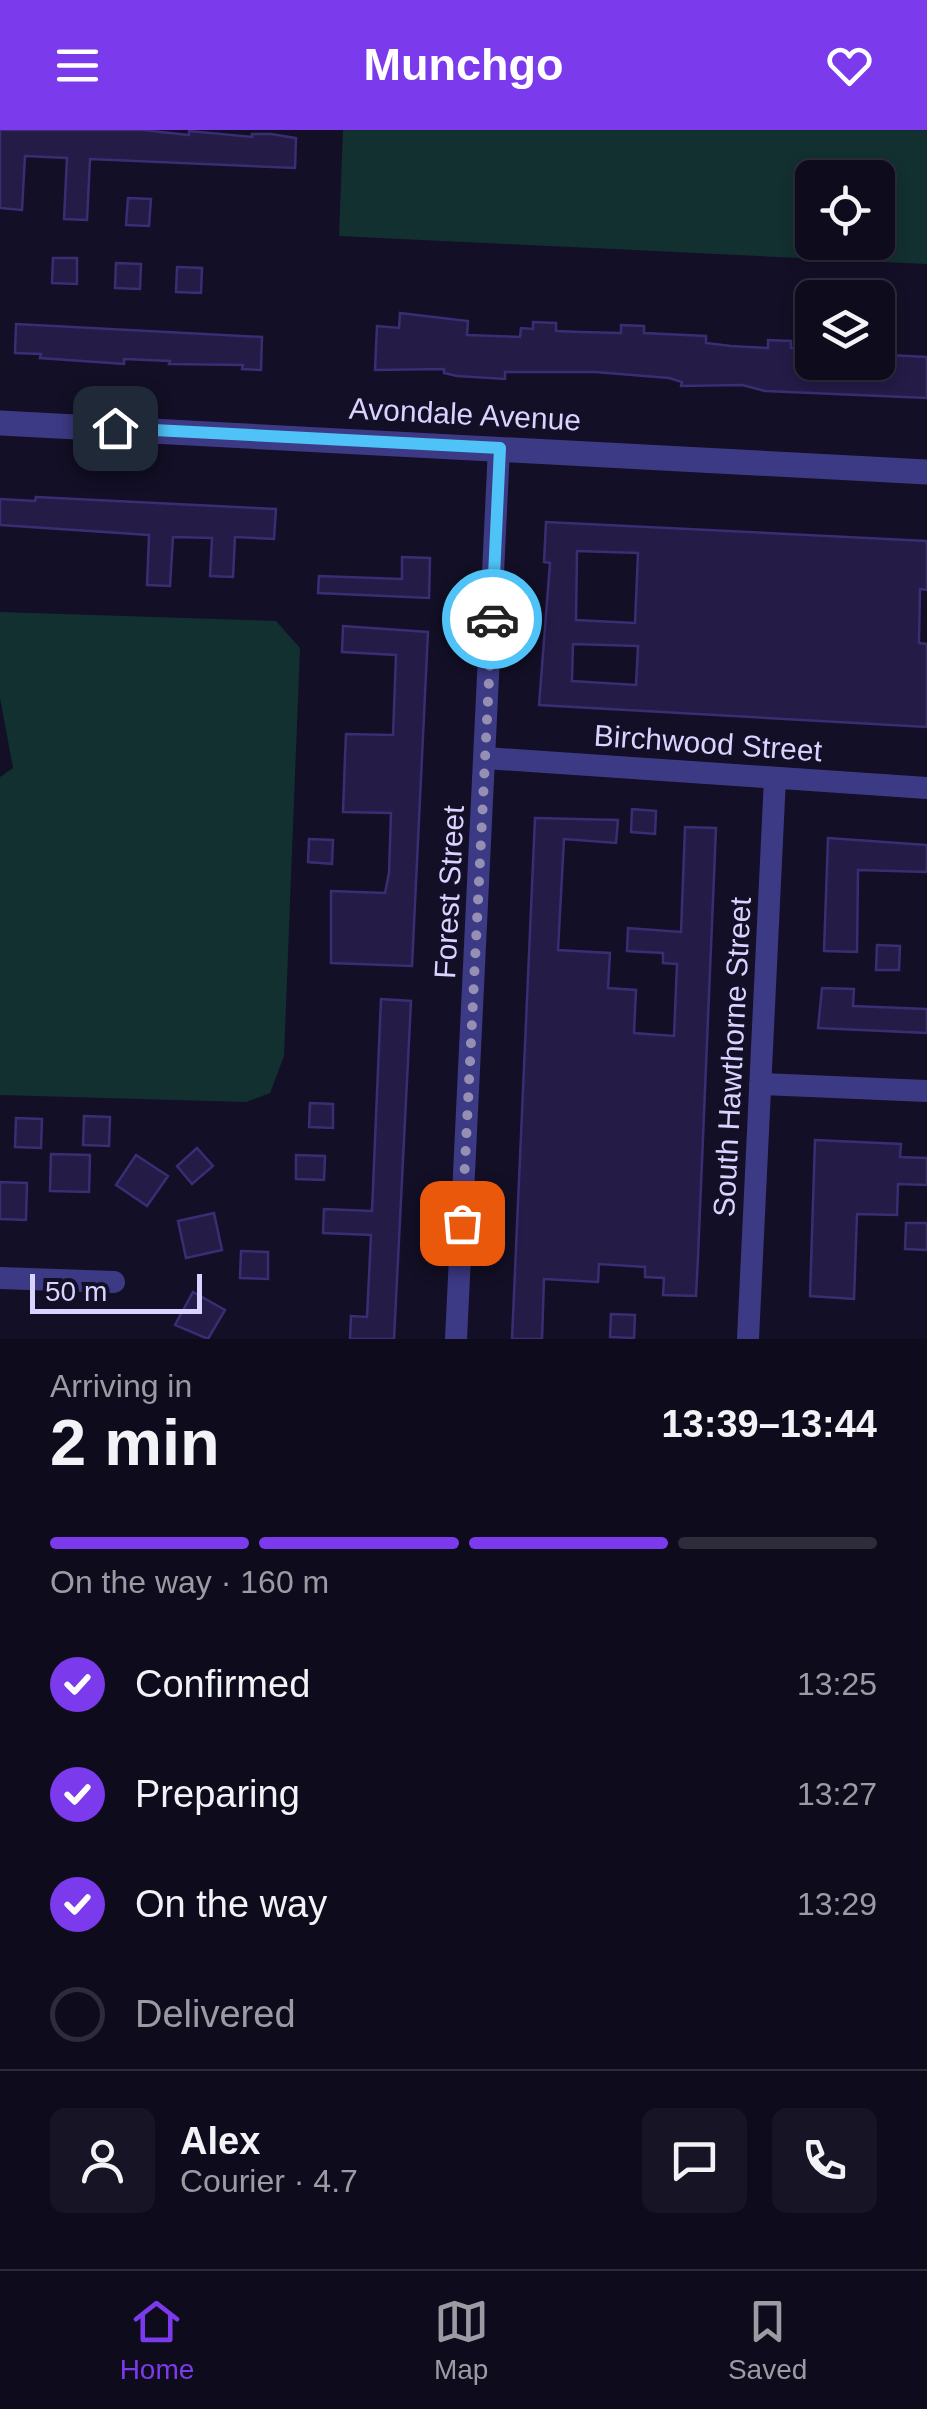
<!DOCTYPE html>
<html lang="en">
<head>
<meta charset="utf-8">
<style>
  :root { --surface:#0e0b1c; --page:#171425; --text:#f1f3f6; --muted:#9b9ba3; --line:#2e2b3b; --accent:#7c3aed }
  body { margin:0; font-family:Arial,sans-serif; background:var(--page); color:var(--text); height:100vh; display:flex; flex-direction:column; font-size:38px; white-space:nowrap }
  * { box-sizing:border-box; margin:0 }
  p { font-size:32px; color:var(--muted) }
  .icon { flex:none; width:55px; height:55px; fill:none; stroke:currentColor; stroke-width:2; stroke-linecap:round; stroke-linejoin:round }
  .map { position:relative; height:1209px; overflow:hidden }
  .details { display:flex; flex-direction:column; background:var(--surface); flex:1 }
  .details>* { flex:none }
  .buttons { position:absolute; left:795px; top:30px; display:grid; gap:20px }
  .buttons a { display:grid; place-items:center; width:100px; height:100px; border-radius:15px; background:var(--surface); box-shadow:0 5px 15px #0003,0 0 0 2px var(--line); font-size:50px }
  .scale { position:absolute; left:30px; bottom:25px; width:172px; box-sizing:border-box; padding-left:10px; border:5px solid #d9d4ff; border-top:0; font-size:28px; line-height:35px; white-space:nowrap; color:#d9d4ff; -webkit-text-stroke:8px #130f26; paint-order:stroke }
  .pin { position:absolute; display:grid; place-items:center; width:85px; height:85px; color:#fff; margin:-42px; border-radius:20px; box-shadow:0 5px 15px #0006 }
  .courier { position:absolute; display:grid; place-items:center; width:100px; height:100px; margin:-50px; border:8px solid #4fc3f7; border-radius:50%; background:#fff; color:#222; box-shadow:0 2px 12px #0007 }
  .summary em { font-style:normal; font-weight:700 }
  .summary div { display:flex; flex-direction:column-reverse }
  .summary { display:flex; align-items:center; justify-content:space-between; height:170px; padding:0 50px }
  h1 { font-size:65px; font-weight:700; line-height:75px }
  .bar { display:grid; grid-template-columns:repeat(4,1fr); gap:15px 10px; align-content:center; height:120px; padding:0 50px }
  .bar i { height:12px; border-radius:8px; background:var(--line) }
  .bar .active { background:var(--accent) }
  .bar p { grid-column:span 4 }
  .line { display:flex; align-items:center; gap:25px; padding:0 50px; border-top:2px solid var(--line) }
  .line div { flex:1 }
  .round { display:grid; place-items:center; flex:none; width:105px; height:105px; border-radius:15px; background:var(--page) }
  ol { padding:0 50px; list-style:none }
  li { display:flex; align-items:center; gap:30px; height:110px }
  li p { margin-inline-start:auto }
  li .icon { padding:10px; border-radius:50%; background:var(--accent); color:#fff; stroke-width:4 }
  li:last-child { color:var(--muted) }
  li i { width:55px; height:55px; border:5px solid var(--line); border-radius:50% }
  header { display:flex; justify-content:space-between; align-items:center; height:130px; padding:0 50px; background:var(--accent); color:#fff; font-size:45px; font-weight:700 }
  .tab-bar { display:flex; justify-content:space-around; align-items:center; height:140px; border-top:2px solid var(--line); background:var(--surface); font-size:28px; color:var(--muted) }
  .tab-bar a { display:grid; justify-items:center; gap:5px }
  .tab-bar .active { color:var(--accent) }
  .map>svg:first-child { display:block }
  .green { fill:#12302f; fill-rule:evenodd }
  .building { fill:#241b47; stroke:#3b2d73; stroke-width:2.5; fill-rule:evenodd }
  .lines { fill:none; stroke-linecap:round; stroke-linejoin:round }
  .minor { stroke:#3d3a85; stroke-width:22 }
  .tertiary { stroke:#3d3a85; stroke-width:25 }
  .done { stroke:#948fb3; stroke-width:10; stroke-dasharray:0 18 }
  .route { stroke:#4fc3f7; stroke-width:12 }
  .labels { text-anchor:middle; dominant-baseline:central; stroke-width:8; stroke-linejoin:round; paint-order:stroke }
  .street-label { font-size:30px; fill:#d9d4ff; stroke:#130f26 }
</style>
</head>
<body>
<header><svg class="icon" aria-label="menu" viewBox="0 0 24 24"><path d="M4 6h16M4 12h16M4 18h16"/></svg>Munchgo<svg class="icon" aria-label="heart" viewBox="0 0 24 24"><path d="M12 20l-8-8c-3-5 5-10 8-4 3-6 11-1 8 4z"/></svg></header>
<div class="map">
<svg width="927" height="1209" viewBox="0 0 927 1209">
  <rect width="100%" height="100%" fill="#130f26"/>
  <path class="green" d="M343 0H927V134L339 106ZM812 48H878V112H812Z
    M0 482 276 491 300 518 284 926 270 963 246 972 0 965V647L13 638 0 568Z"/>
  <path class="building" d="M0 0H143L189 5V1L252 7V4H271L296 8 295 38 90 29 87 90 64 89 67 28 25 26 22 80 0 78Z
    M128 68 151 69 149 96 126 95Z
    M53 128H77V154L52 153Z
    M116 133 141 134 140 159 115 158Z
    M177 137 202 138 201 163 176 162Z
    M400 183 468 191 467 205 520 207 521 198 533 199V192L556 193V201L581 202 621 203V195L644 196V203L706 206V213L731 216 768 218V210L791 211V218H804L803 232H890V225L927 227V268L765 261 742 255 681 256 682 252 669 248 595 242H505V249L457 246 444 243V239L375 240 377 196 399 198Z
    M16 194 262 207 261 240 242 239 243 235 169 234 170 231 124 229V234L40 228 41 224 15 223Z
    M36 367 276 379 274 409 235 407 233 447 210 446 212 408 173 407 170 456 147 455 149 405 0 395V369L35 371Z
    M546 392 927 411V460L920 459 919 513 927 514V597L539 575 550 433 544 432ZM577 421 638 423 635 493 576 490ZM573 514 638 516 636 555 572 551Z
    M402 427 430 428 429 468 318 463 319 446 402 449Z
    M343 496 428 502 412 836 331 833V761L385 763 389 743 391 683 343 682 345 627 346 604 393 605 396 525 342 522Z
    M632 679 656 681 655 704 631 702Z
    M535 688 618 690 616 713 564 709 558 820 610 823 608 858 636 860 634 903 674 906 677 834 663 833V823L627 821 628 798 681 802 685 697 716 698 698 1127 696 1166 663 1165 664 1148 645 1147V1137L599 1134 598 1152 544 1149 542 1209H512Z
    M828 708 927 715V742L858 740 857 822 824 821Z
    M309 709 333 710 332 734 308 732Z
    M877 815 900 816 899 840H876Z
    M822 858 854 859 853 876 927 879V903L818 898Z
    M381 869 411 871 394 1209H350L351 1186 367 1187 371 1105 323 1103 324 1079 372 1081Z
    M310 973 333 974V998L309 997Z
    M84 986 110 987 109 1016 83 1015Z
    M16 988 42 989 41 1018 15 1017Z
    M815 1010 901 1014 900 1027 927 1028V1055L898 1054 897 1085 857 1084 854 1169 810 1166Z
    M197 1018 213 1036 192 1054 177 1036Z
    M51 1024 90 1025 89 1062 50 1061Z
    M136 1025 168 1046 147 1076 116 1055Z
    M296 1025 325 1026 324 1050 296 1049Z
    M0 1052 27 1053 26 1090 0 1089Z
    M214 1083 222 1120 186 1128 178 1091Z
    M906 1093H927V1120L905 1119Z
    M241 1121 268 1122V1149L240 1148Z
    M193 1162 225 1180 208 1209 175 1195Z
    M611 1184 635 1185 634 1208 610 1207Z"/>
  <g class="lines">
    <path class="minor" d="M485 628 927 658
      M760 954 927 961
      M0 1148 114 1152
      M456 1209 499 318
      M748 1209 775 648"/>
    <path class="tertiary" d="M0 293 927 342"/>
  </g>
  <g class="lines">
    <path class="done" d="M462 1093 492 489"/>
    <path class="route" d="M115 298 500 318 492 489"/>
  </g>
  <g class="labels">
    <g class="street-label">
      <text transform="translate(465 284) rotate(3)">Avondale Avenue</text>
      <text transform="translate(708 613) rotate(4)">Birchwood Street</text>
      <text transform="translate(449 762) rotate(-87)">Forest Street</text>
      <text transform="translate(732 927) rotate(-87)">South Hawthorne Street</text>
    </g>
  </g>
</svg>
<div class="buttons">
<a><svg class="icon" aria-label="locate" viewBox="0 0 24 24"><circle cx="12" cy="12" r="6"/><path d="M12 2v4M12 18v4M2 12h4M18 12h4"/></svg></a>
<a><svg class="icon" aria-label="layers" viewBox="0 0 24 24"><path d="M12 4l9 5-9 5-9-5zM3 14l9 5 9-5"/></svg></a>
</div>
<div class="scale">50 m</div>
<div class="pin" style="left:462px;top:1093px;background:#ea580c"><svg class="icon" aria-label="bag" viewBox="0 0 24 24"><path d="M5 8h14l-1 12H6zM9 8a3 3 0 0 1 6 0"/></svg></div>
<div class="pin" style="left:115px;top:298px;background:#1f2937"><svg class="icon" aria-label="home" viewBox="0 0 24 24"><path d="M3 11l9-7 9 7M6 9v11h12V9"/></svg></div>
<div class="courier" style="left:492px;top:489px"><svg class="icon" aria-label="car" viewBox="0 0 24 24"><path d="M5 17H2v-5l4-1 3-4h7l3 4 3 1v5h-3M9 17h6M6 11h13"/><circle cx="7" cy="17" r="2"/><circle cx="17" cy="17" r="2"/></svg></div>
</div>
<section class="details">
<div class="summary"><div><h1>2 min</h1><p>Arriving in</p></div><em>13:39–13:44</em></div>
<div class="bar"><i class="active"></i><i class="active"></i><i class="active"></i><i></i><p>On the way · 160 m</p></div>
<ol>
<li><svg class="icon" aria-label="check" viewBox="0 0 24 24"><path d="M5 12l5 5 9-10"/></svg>Confirmed<p>13:25</p></li>
<li><svg class="icon" aria-label="check" viewBox="0 0 24 24"><path d="M5 12l5 5 9-10"/></svg>Preparing<p>13:27</p></li>
<li><svg class="icon" aria-label="check" viewBox="0 0 24 24"><path d="M5 12l5 5 9-10"/></svg>On the way<p>13:29</p></li>
<li><i></i>Delivered</li>
</ol>
<div class="line" style="height:180px"><a class="round"><svg class="icon" aria-label="person" viewBox="0 0 24 24"><circle cx="12" cy="8" r="4"/><path d="M4 21q1-7 8-7t8 7"/></svg></a><div><b>Alex</b><p>Courier · 4.7</p></div><a class="round"><svg class="icon" aria-label="chat" viewBox="0 0 24 24"><path d="M4 5h16v11H9l-5 4z"/></svg></a><a class="round"><svg class="icon" aria-label="phone" viewBox="0 0 24 24"><path d="M5 4h4l2 5-3 2q2 4 5 5l2-3 5 2v4C11 20 4 13 5 4z"/></svg></a></div>
</section>
<nav class="tab-bar">
<a class="active"><svg class="icon" aria-label="home" viewBox="0 0 24 24"><path d="M3 11l9-7 9 7M6 9v11h12V9"/></svg>Home</a>
<a><svg class="icon" aria-label="map" viewBox="0 0 24 24"><path d="M3 6l6-2 6 2 6-2v14l-6 2-6-2-6 2zM9 4v14M15 6v14"/></svg>Map</a>
<a><svg class="icon" aria-label="saved" viewBox="0 0 24 24"><path d="M7 4h10v16l-5-4-5 4z"/></svg>Saved</a>
</nav>
</body>
</html>
